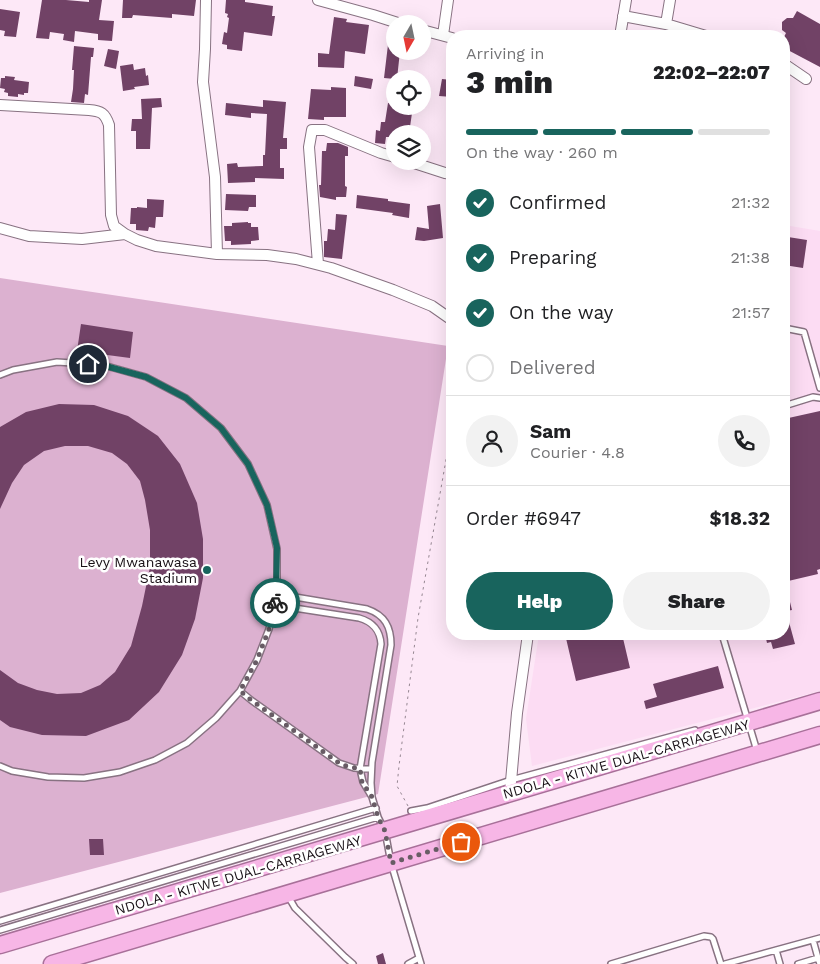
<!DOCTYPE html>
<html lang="en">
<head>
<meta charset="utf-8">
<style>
  :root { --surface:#fff; --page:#f2f2f2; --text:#202124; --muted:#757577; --line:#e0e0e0; --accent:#18645d }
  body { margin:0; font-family:"Work Sans",sans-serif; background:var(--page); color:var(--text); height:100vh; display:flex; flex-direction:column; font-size:19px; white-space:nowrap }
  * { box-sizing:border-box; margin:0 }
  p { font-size:16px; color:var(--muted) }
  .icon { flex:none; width:28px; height:28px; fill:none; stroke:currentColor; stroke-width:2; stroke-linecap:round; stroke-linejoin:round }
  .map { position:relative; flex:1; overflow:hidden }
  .side { position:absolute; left:446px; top:30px; width:344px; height:610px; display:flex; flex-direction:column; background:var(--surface); border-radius:20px; box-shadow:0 5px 20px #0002 }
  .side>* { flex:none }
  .needle { width:32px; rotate:189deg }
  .tools { position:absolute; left:386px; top:15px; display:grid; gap:10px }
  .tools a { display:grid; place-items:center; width:45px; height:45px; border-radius:50%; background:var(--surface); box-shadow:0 5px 20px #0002; font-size:25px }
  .pin { position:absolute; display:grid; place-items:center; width:42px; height:42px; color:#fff; margin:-21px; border:2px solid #fff; border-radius:50%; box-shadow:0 1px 5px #0007 }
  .courier { position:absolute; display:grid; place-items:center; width:50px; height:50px; margin:-25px; border:4px solid #18645d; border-radius:50%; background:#fff; color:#222; box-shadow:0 1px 6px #0007 }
  .summary em { font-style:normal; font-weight:800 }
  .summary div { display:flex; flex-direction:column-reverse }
  .summary { display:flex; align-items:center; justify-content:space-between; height:85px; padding:0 20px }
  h1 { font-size:32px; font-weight:800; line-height:38px }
  .bar { display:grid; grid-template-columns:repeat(4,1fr); gap:8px 5px; align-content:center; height:60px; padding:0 20px }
  .bar i { height:6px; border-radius:4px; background:var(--line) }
  .bar .selected { background:var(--accent) }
  .bar p { grid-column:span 4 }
  .line { display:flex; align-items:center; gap:12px; padding:0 20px; border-top:1px solid var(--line) }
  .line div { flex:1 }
  .round { display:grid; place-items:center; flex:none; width:52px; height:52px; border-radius:26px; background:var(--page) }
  ol { padding:0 20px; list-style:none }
  li { display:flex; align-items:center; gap:15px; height:55px }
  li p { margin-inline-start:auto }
  li .icon { padding:5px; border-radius:50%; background:var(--accent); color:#fff; stroke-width:4 }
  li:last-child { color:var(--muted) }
  li i { width:28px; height:28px; border:2px solid var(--line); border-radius:50% }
  .primary-button { display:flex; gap:10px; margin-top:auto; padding:10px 20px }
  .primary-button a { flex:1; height:58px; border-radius:30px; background:var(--accent); color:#fff; font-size:20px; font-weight:800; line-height:58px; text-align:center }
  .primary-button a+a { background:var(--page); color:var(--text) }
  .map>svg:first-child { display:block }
  .built { fill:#fcdcf3 }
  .green { fill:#dcb1d0 }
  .building { fill:#714266 }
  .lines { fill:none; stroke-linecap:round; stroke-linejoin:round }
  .service-casing { stroke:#887282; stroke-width:8 }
  .minor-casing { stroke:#887282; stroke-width:12 }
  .trunk-casing { stroke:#a87099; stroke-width:19 }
  .path { stroke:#968792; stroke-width:1; stroke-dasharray:2.5 4; stroke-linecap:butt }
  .service { stroke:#fff; stroke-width:5 }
  .minor { stroke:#fff; stroke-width:10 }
  .trunk { stroke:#f7b6e6; stroke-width:16 }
  .done { stroke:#685c65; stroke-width:5; stroke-dasharray:0 9 }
  .route { stroke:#18645d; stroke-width:6 }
  .poi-dot { fill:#18645d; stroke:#fff; stroke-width:2 }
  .labels { text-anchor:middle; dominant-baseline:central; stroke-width:5; stroke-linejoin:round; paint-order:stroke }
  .poi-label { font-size:14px; fill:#181016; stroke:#fff; text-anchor:end }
  .street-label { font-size:14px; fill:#181016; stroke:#fff }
</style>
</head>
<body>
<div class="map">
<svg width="820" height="964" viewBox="0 0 820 964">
  <rect width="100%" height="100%" fill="#fde8f7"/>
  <path class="built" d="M784 225 820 231V691L532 766 526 719 539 634H784Z"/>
  <path class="green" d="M0 278 448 346 378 794 0 893Z"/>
  <path class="building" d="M42 0H66L89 2V0H102L99 20 114 21 112 41 98 40V34L75 31 74 42 63 40 64 34 50 32 49 39 36 38Z
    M123 0H196L194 16 172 14V18L133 15 132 18H122Z
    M226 0H245V2L273 6 272 16H275L272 36 244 32 242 51 227 49V45L222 44 224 32 227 33 229 18 227 17 228 14 225 13Z
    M0 9 20 12 16 37 4 36 5 31 0 30Z
    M797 11 820 24V67L784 48V37L786 33 782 30V22L787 18H793Z
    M334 17 347 19 346 22 369 25 365 54 345 51 344 68 318 67V53L329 54Z
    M390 28 395 29V51H400L397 79H395L384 78Z
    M74 46 94 48 93 57H91L88 95 85 94 84 103 71 102 73 89 74 70H72Z
    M108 49 119 51 116 69 104 66Z
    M133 64 134 70 145 68 146 76 148 75 149 85 134 87 135 89 123 91 120 66Z
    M5 76 15 77 14 80 29 82 28 93H24V95L18 94V97L8 96V93L4 92 5 89 0 88 1 78H5Z
    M355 76 373 79 371 89 354 86Z
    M442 79 452 80V97L439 96Z
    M331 87 346 88V117H324V120L308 119 311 89 331 90Z
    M161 98 162 107 152 108 150 149H136V131H131L132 119H142L141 99Z
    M263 100 286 102 283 138H287V149H280V168H284V179L255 178V182L228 183 227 164 237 163 238 167 263 166V155H265L267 114 251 113V118L225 115 226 103 263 107Z
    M388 103 395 104V106H413L409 134H393L392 137H386L385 144 375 143 376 130 380 131 381 122H385Z
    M327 143H338L348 147V156H345V186L347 187 346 197H336V200L320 197 319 185H321L322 151H326Z
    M226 194 256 195V207H249L248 211 225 210Z
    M357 195 388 199V201L410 204 409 218 392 215 393 213 356 208Z
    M147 199 164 200 163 217H156L155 228 149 227 148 231 136 230V224H130L131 208H137V207L147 208Z
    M440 204 443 238 424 241 415 240 417 227 429 229 427 206Z
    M336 214 347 215 342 259 324 257V241H327L328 229 335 230Z
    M248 222V223H251V227H258L259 240 251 241V244L231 245V241H225L224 226H232V223Z
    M788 237 807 240 803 268 784 265V245H787Z
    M81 324 133 332 130 358 77 351Z
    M59 404 94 405 128 416 158 436 180 464 197 503 203 539V578L195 619 182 655 159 692 129 720 86 736 42 735 10 727 0 720V670L18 683 37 690 57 694 81 693 100 685 115 672 131 646 142 606 150 567V530L145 500 140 481 127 464 112 453 88 446H65L44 451 24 465 12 483 0 509V427L26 412Z
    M820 411V569L817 570 818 574 784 582V419Z
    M790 602 792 610 786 611 795 644 773 649 771 642 767 643 765 634H784V604Z
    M565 634H622L630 668 576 681Z
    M718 666 724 688 646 709 644 701 657 697 653 684Z
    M89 839H103L104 855H90Z
    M383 953 386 964H378L376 956Z"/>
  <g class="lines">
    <g class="service-casing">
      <path id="service" d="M784 328 804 332 820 388
        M0 375 13 370 57 362 103 365 146 377 186 398 221 428 248 464 267 505 277 549V594L275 605 269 629 257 660 240 691 216 718 187 743 155 760 120 772 84 778 48 777 12 771 0 766
        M784 406 813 397 820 398
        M277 594 367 609C385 615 391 627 391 645L372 762 371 783 372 797 378 817 385 831 391 863 421 964
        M275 605 359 618C373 622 380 630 381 644L360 769 363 782 372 797
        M722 634 757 751
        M240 691 251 700 339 763 354 768 371 769
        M411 811 427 808 511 780 695 730
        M288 896 295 908 345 957 353 964
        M0 921 376 808
        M0 930 378 817
        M813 940 818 958
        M776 950 780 964
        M408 964 419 958
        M611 964 704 936 711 937 713 939 721 964
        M725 964 820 938
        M798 964 818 958 820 964"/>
    </g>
    <g class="minor-casing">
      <path id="minor" d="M206 0 205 49 203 82 215 177 217 254
        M318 0 373 15 401 24
        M623 16 666 24 706 36
        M666 24 670 0
        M422 30 452 38
        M443 35 448 0
        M620 36 626 0
        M784 64 806 79
        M0 105 89 110C101 111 105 113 109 125L111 215 114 226 125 234 137 240 156 246 217 254 267 255 296 259 331 268 393 290 432 306 452 320
        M408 161 445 173 452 174
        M0 228 29 236 82 239 125 234
        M318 264 309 147 312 130H325L381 153 395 157
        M510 793 517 713 528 634"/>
    </g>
    <g class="trunk-casing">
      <path id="trunk" d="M0 945 820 701
        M52 964 820 735"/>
    </g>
    <path class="path" d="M408 806 397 786 399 766 418 618 452 426"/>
    <use href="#service" class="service"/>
    <use href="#minor" class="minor"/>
    <use href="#trunk" class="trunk"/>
  </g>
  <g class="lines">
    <path class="done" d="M275 603 269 629 257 660 240 691 251 700 339 763 346 766 360 769 362 782 372 797 378 817 385 831 391 863 461 842"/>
    <path class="route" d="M88 364 102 365 146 377 186 398 221 428 248 464 267 505 277 548 276 594 275 603"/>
  </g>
  <circle class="poi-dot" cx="207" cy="570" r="5"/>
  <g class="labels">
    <g class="poi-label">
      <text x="197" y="562">Levy Mwanawasa<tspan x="197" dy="16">Stadium</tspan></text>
    </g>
    <g class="street-label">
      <text transform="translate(626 759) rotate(-16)">NDOLA - KITWE DUAL-CARRIAGEWAY</text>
      <text transform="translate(238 875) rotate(-16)">NDOLA - KITWE DUAL-CARRIAGEWAY</text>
    </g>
  </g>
</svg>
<div class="tools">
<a><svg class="needle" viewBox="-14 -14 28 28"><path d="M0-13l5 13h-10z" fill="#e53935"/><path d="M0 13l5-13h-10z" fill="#757577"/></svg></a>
<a><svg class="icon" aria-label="locate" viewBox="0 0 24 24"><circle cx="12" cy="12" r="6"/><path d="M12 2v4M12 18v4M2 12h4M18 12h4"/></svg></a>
<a><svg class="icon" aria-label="layers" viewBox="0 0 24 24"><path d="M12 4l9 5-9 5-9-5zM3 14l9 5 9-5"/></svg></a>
</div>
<div class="pin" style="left:461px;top:842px;background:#ea580c"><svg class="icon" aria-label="bag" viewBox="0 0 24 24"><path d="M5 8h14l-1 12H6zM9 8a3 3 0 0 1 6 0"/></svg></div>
<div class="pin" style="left:88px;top:364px;background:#1f2937"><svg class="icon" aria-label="home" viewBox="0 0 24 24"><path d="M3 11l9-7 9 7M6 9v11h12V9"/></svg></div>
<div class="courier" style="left:275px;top:603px"><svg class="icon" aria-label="bike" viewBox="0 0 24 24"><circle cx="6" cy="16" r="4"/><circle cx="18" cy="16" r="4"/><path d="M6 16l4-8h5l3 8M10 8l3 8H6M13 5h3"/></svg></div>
<section class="side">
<div class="summary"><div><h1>3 min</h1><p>Arriving in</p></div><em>22:02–22:07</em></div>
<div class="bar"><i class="selected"></i><i class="selected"></i><i class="selected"></i><i></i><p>On the way · 260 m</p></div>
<ol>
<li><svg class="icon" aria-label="check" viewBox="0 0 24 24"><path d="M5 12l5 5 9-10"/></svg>Confirmed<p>21:32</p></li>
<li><svg class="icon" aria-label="check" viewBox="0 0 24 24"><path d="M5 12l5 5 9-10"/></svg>Preparing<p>21:38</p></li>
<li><svg class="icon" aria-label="check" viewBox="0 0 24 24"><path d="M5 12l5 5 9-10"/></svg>On the way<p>21:57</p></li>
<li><i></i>Delivered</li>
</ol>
<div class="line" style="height:90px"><a class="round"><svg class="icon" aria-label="person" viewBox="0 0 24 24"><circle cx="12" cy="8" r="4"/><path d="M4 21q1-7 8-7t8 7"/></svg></a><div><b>Sam</b><p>Courier · 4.8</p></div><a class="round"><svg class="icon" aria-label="phone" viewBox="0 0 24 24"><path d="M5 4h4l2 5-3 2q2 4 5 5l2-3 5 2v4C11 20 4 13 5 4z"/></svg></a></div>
<div class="line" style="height:65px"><div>Order #6947</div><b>$18.32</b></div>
<div class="primary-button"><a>Help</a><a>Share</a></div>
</section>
</div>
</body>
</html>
